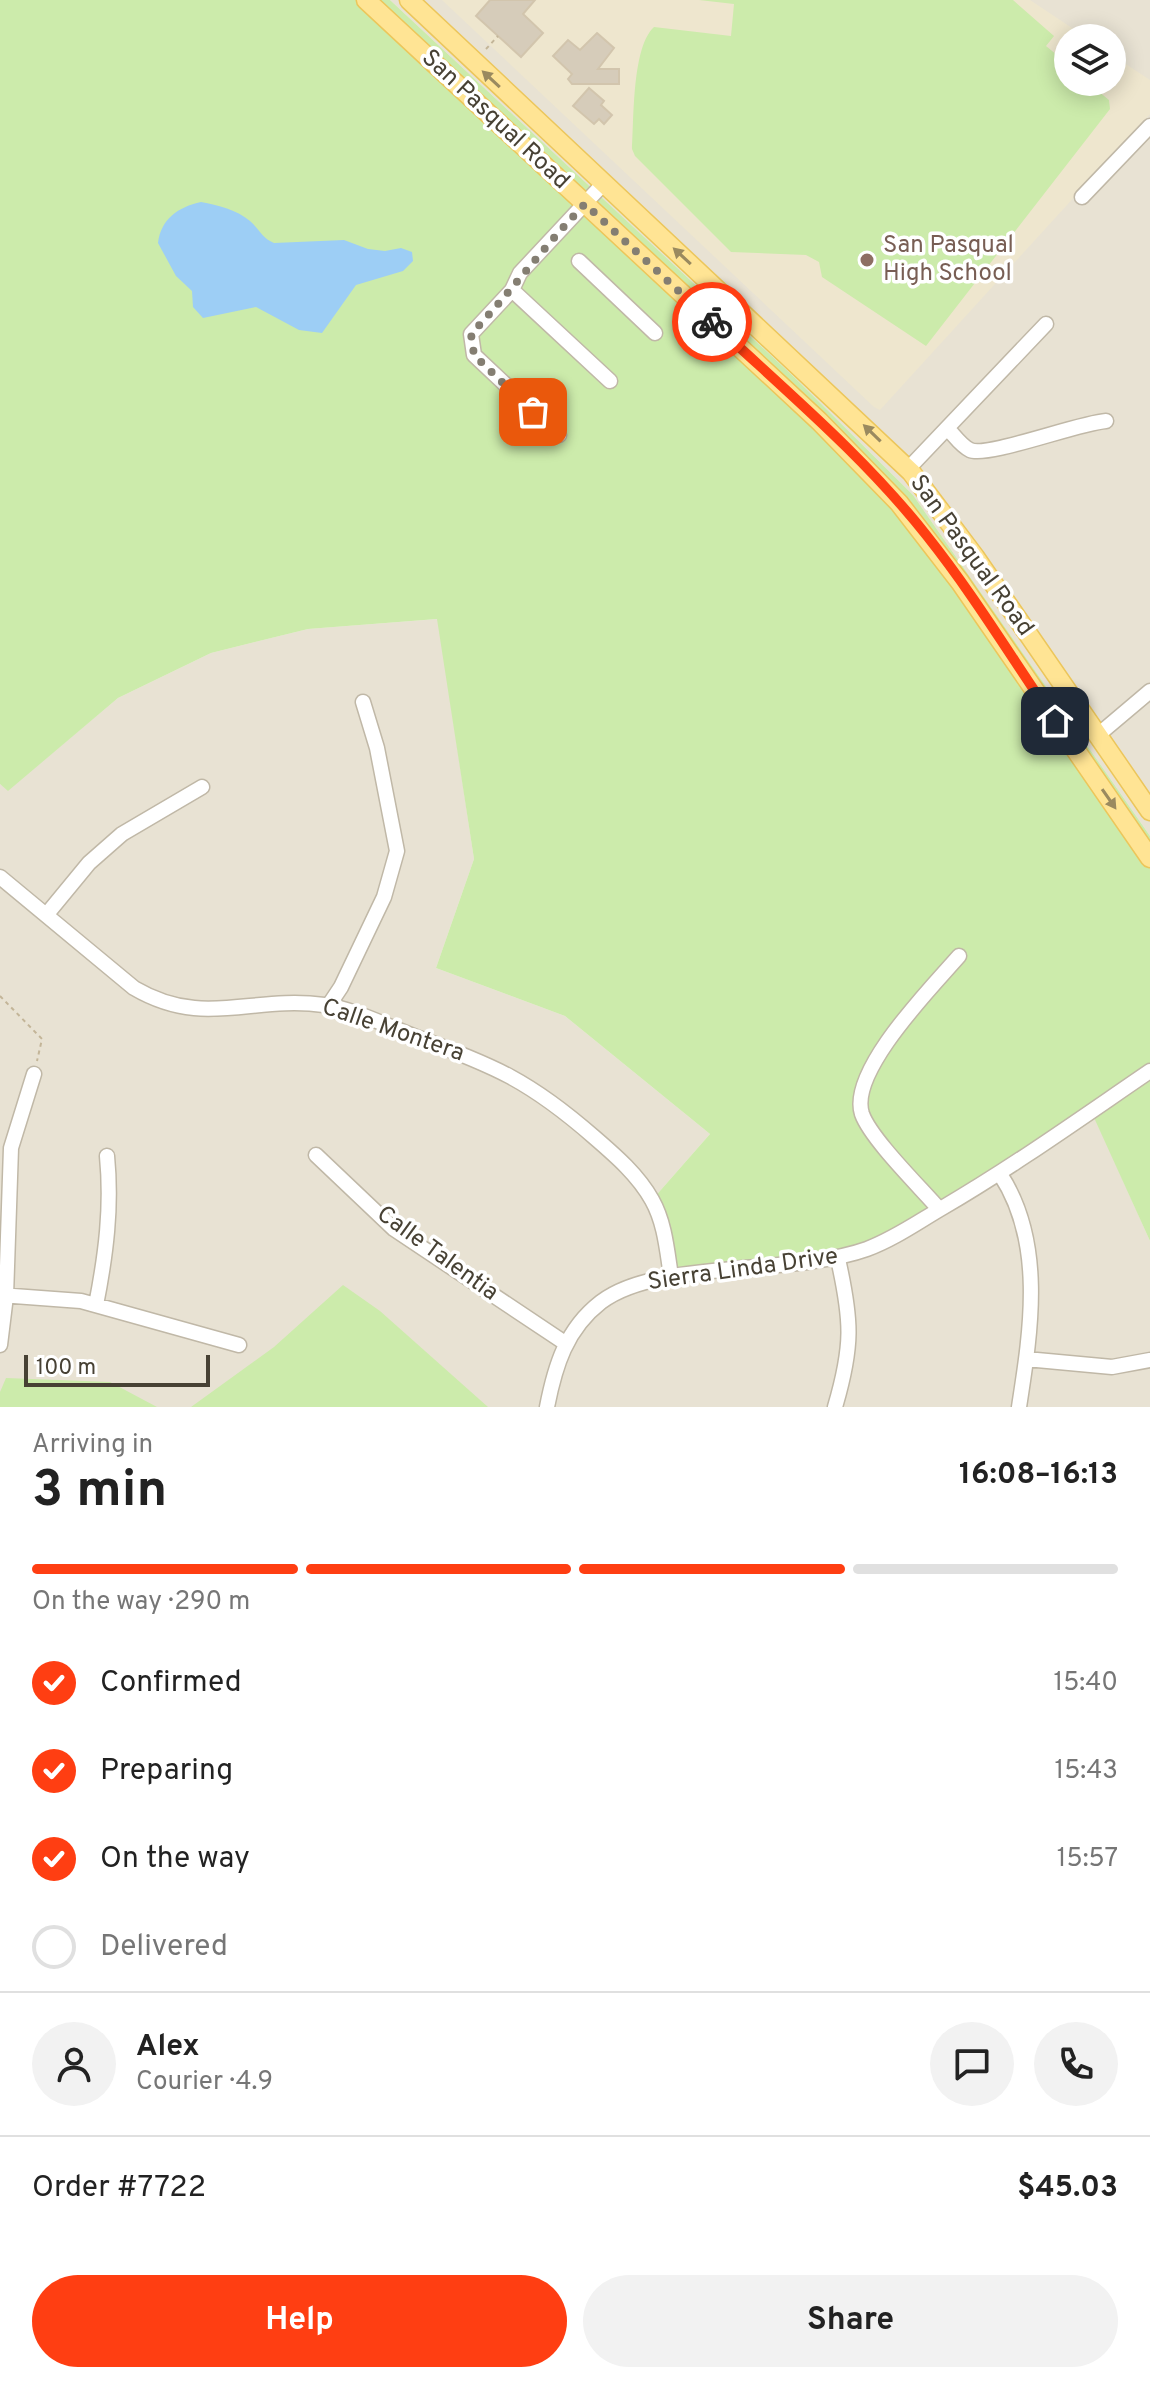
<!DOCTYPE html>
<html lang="en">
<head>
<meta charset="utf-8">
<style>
  :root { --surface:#fff; --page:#f2f2f2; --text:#222; --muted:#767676; --line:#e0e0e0; --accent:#ff3e12 }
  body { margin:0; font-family:Overpass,sans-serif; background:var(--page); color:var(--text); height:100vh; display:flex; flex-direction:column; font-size:30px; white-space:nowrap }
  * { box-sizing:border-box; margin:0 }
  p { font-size:26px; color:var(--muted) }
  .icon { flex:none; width:44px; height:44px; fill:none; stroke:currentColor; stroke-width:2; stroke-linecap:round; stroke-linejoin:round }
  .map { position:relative; height:1407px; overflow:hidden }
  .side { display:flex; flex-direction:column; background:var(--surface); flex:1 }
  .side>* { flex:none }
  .buttons { position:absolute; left:1054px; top:24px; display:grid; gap:16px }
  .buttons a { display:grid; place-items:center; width:72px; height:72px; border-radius:50%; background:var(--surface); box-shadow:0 4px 20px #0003; font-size:40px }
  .scale { position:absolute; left:24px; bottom:20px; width:186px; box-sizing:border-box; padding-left:8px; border:4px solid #474134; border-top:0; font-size:22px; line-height:28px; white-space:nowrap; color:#474134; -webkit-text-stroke:6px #fff; paint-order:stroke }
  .pin { position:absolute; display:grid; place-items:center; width:68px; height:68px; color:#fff; margin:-34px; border-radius:16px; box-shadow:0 4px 12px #0006 }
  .courier { position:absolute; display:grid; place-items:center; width:80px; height:80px; margin:-40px; border:6px solid #ff3e12; border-radius:50%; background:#fff; color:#222; box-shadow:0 2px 10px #0007 }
  .headline em { font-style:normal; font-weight:700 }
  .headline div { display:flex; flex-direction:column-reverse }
  .headline { display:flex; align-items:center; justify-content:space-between; height:136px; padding:0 32px }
  h1 { font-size:52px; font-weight:700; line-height:60px }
  .bar { display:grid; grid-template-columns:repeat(4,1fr); gap:12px 8px; align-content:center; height:96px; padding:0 32px }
  .bar i { height:10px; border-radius:6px; background:var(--line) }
  .bar .active { background:var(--accent) }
  .bar p { grid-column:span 4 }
  .line { display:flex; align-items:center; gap:20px; padding:0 32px; border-top:2px solid var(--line) }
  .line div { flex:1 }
  .round { display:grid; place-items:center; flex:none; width:84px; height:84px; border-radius:42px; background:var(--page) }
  ol { padding:0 32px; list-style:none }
  li { display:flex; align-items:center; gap:24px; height:88px }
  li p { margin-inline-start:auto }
  li .icon { padding:8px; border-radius:50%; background:var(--accent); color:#fff; stroke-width:4 }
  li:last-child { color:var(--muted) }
  li i { width:44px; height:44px; border:4px solid var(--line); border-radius:50% }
  .action { display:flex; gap:16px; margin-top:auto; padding:16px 32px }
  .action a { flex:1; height:92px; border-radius:48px; background:var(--accent); color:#fff; font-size:32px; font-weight:700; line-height:92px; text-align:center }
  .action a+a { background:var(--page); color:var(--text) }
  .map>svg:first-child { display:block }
  .residential { fill:#e8e2d3; fill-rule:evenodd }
  .education { fill:#eee6ce }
  .green { fill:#ccebab }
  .water { fill:#9dcef5 }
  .building { fill:#d6ccba; stroke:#d2c5ad; stroke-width:2 }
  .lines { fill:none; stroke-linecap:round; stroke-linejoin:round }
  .minor-casing { stroke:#c0b8a7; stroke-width:17 }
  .major-casing { stroke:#ecc65b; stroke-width:21 }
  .path { stroke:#c3b598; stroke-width:2; stroke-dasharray:4 4; stroke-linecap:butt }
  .minor { stroke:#fff; stroke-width:14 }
  .major { stroke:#ffe494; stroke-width:18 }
  .oneway { fill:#9a8a5f }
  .done { stroke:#847e72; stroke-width:8; stroke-dasharray:0 14.4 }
  .route { stroke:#ff3e12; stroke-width:10 }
  .education-dot { fill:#8d6e63; stroke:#fff; stroke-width:3 }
  .labels { text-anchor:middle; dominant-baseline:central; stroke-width:7; stroke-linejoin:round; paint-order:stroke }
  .street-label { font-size:24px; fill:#474134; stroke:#fff }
  .education-label { font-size:24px; fill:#785e54; stroke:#fff; text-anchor:start }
</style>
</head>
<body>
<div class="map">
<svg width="1150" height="1407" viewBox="0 0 1150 1407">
  <rect width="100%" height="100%" fill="#f4f0e6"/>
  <path class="residential" d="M390 0H1150V836L913 495 793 376ZM1068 38H1112V82H1068Z
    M438 619 474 859 436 968 565 1016 710 1134 652 1200 1092 1111 1150 1241V1407H0V784L8 790 118 698 211 653 308 629Z"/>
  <path class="education" d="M442 0H1030L1087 38H1068V82H1112V55L1150 80V114L880 410 874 407Z"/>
  <path class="green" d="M0 0H390L793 376 913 495 1150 836V1241L1091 1111 871 1248 671 1276 652 1200 710 1134 565 1016 436 968 474 859 437 619 308 629 211 653 118 698 8 791 0 784Z
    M699 0H1013L1054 36 1046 46 1068 64V82H1087L1109 100 1110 109 926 346 822 277 819 262 806 255 731 252 635 156 632 149C634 119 632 47 654 27L731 36 734 4Z
    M343 1285 380 1311 488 1407H191L274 1347Z
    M6 1378 110 1382 157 1407H0V1392Z"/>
  <path class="water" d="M201 202C218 205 237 210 250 221 259 229 262 238 274 243L344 240 368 249 385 251 401 248 412 252 413 261 403 271 356 285 322 333 299 330 256 307 203 318 193 307 192 291 176 276 158 243C161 219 178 207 201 202Z"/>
  <path class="building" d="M490 0H535L523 14 543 33 521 57 476 16Z
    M597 33 614 48 598 69H619V84H572L568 79 572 74 553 56 568 40 580 50Z
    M589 88 604 101 601 105 612 115 604 124 599 119 594 124 573 106Z"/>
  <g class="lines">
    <g class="minor-casing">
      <path id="minor" d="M1082 197 1150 126
        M579 261 655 333
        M512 290 610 381
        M947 428C954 435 961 446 970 450 987 458 1078 423 1106 421
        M559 435 474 355 471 334 512 290 520 273 604 183
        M908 469 1046 324
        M1098 735 1150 691
        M0 877 134 988C204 1029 251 995 324 1005 354 1009 387 1026 416 1037 495 1066 530 1081 594 1137 616 1156 638 1175 652 1200 665 1223 667 1251 671 1276
        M47 914 89 863 122 834 202 787
        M329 1005 341 987 384 897 397 851 377 748 363 702
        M316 1155 394 1229 565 1343
        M1000 1174C1045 1242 1031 1330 1019 1407
        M939 1209C920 1187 871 1139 862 1114 848 1072 932 987 959 956
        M0 1295 81 1301 239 1345
        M96 1305C106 1254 112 1207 107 1156
        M0 1345 6 1296 11 1148 34 1074
        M1026 1359 1112 1367 1150 1360
        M547 1407C555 1366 566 1329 601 1302 657 1259 792 1276 867 1249 894 1239 918 1222 942 1208 1014 1166 1081 1118 1150 1071
        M835 1407C853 1346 852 1321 838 1259"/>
    </g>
    <g class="major-casing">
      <path id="major" d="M366 0 819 421 899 503 960 582 1150 858
        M409 0 911 472 975 557 1150 811"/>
    </g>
    <path class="path" d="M486 49 498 36
      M0 996 42 1039 37 1061"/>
    <use href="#minor" class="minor"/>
    <use href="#major" class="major"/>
  </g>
  <defs><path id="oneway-solid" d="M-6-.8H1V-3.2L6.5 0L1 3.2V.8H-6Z" transform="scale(2)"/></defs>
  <g class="oneway">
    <use href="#oneway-solid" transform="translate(491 79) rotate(-137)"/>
    <use href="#oneway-solid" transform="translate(682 256) rotate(-137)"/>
    <use href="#oneway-solid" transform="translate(872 433) rotate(-136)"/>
    <use href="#oneway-solid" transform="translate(1109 799) rotate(55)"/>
  </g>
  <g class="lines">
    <path class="done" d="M533 412 474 355 471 334C511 292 544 246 585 204L712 322"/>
    <path class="route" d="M712 322C786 391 865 457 927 536 974 595 1013 660 1055 721"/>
  </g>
  <circle class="education-dot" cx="867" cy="260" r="8"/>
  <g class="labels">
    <g class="street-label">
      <text transform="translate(495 120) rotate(43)">San Pasqual Road</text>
      <text transform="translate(971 556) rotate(54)">San Pasqual Road</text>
      <text transform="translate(393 1031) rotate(19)">Calle Montera</text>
      <text transform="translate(437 1254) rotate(36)">Calle Talentia</text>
      <text transform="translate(743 1270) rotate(-8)">Sierra Linda Drive</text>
    </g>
    <g class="education-label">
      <text x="883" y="246">San Pasqual<tspan x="883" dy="28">High School</tspan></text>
    </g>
  </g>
</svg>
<div class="buttons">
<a><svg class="icon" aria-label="layers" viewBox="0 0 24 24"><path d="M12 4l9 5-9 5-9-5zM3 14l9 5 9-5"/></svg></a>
</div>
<div class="scale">100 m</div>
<div class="pin" style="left:533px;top:412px;background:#ea580c"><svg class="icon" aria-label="bag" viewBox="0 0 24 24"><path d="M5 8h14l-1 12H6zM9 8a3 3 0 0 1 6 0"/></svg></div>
<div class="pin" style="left:1055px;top:721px;background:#1f2937"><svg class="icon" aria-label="home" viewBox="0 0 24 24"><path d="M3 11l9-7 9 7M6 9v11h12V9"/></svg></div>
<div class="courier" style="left:712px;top:322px"><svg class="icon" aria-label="bike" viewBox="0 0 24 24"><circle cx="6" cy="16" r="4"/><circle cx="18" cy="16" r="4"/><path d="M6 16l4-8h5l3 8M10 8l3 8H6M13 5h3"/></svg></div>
</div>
<section class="side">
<div class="headline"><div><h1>3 min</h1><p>Arriving in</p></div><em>16:08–16:13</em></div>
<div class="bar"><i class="active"></i><i class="active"></i><i class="active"></i><i></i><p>On the way · 290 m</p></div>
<ol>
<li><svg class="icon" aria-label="check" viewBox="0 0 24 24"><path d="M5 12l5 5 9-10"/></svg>Confirmed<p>15:40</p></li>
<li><svg class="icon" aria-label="check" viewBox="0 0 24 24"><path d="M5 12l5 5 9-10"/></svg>Preparing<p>15:43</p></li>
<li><svg class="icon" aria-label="check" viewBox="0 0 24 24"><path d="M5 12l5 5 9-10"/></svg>On the way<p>15:57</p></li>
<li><i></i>Delivered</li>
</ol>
<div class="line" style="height:144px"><a class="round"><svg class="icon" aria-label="person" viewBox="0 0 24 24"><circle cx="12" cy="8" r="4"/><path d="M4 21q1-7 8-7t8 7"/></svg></a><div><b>Alex</b><p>Courier · 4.9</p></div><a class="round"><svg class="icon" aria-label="chat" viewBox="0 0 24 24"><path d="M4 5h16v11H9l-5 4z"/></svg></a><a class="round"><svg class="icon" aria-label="phone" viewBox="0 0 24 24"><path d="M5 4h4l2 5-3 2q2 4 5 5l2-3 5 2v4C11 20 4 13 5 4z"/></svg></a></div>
<div class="line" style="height:104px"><div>Order #7722</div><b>$45.03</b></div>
<div class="action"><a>Help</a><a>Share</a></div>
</section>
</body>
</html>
